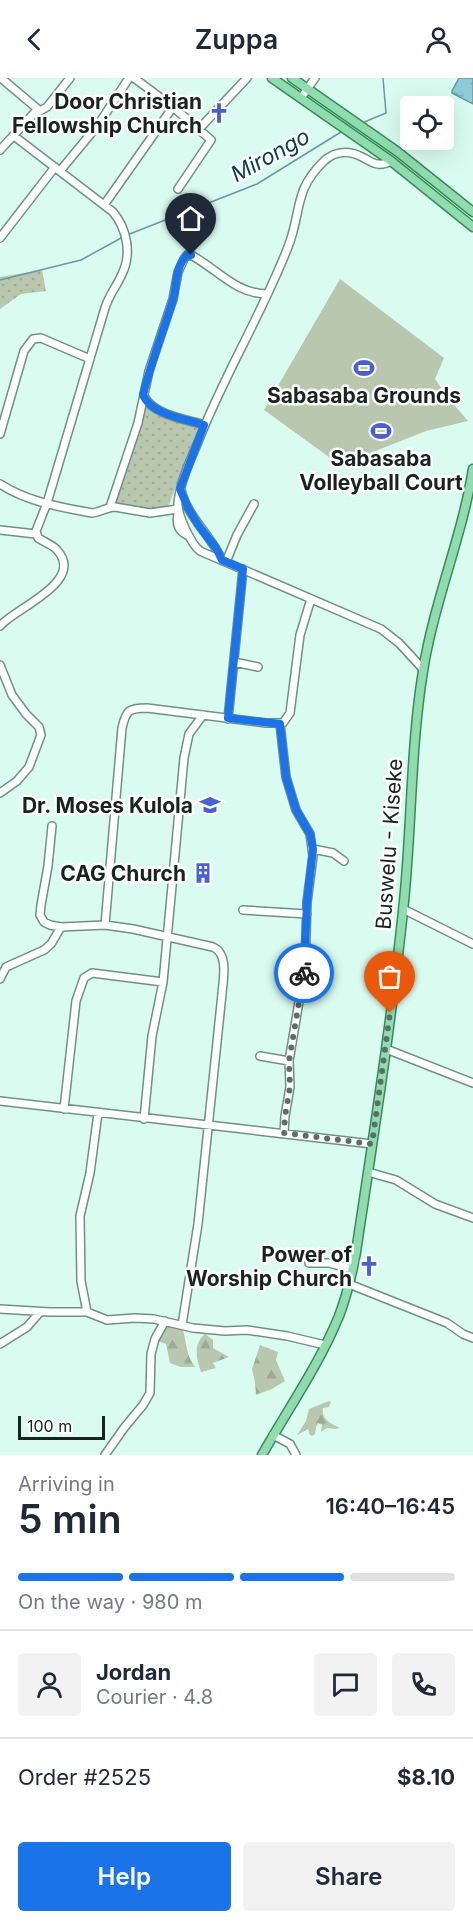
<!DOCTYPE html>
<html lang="en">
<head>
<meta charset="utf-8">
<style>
  :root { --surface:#fff; --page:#f2f2f3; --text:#1f2937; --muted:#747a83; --line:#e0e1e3; --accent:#1a73e8 }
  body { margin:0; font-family:Inter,sans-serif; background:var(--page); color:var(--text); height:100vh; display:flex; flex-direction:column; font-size:22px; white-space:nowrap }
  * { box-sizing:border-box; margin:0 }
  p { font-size:20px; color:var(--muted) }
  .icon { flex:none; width:33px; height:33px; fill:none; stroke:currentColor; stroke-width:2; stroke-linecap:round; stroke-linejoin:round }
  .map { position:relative; height:1377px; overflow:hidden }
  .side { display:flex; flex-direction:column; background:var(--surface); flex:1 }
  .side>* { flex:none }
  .tools { position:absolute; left:400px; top:18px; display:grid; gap:12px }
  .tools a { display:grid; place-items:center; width:54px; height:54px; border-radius:6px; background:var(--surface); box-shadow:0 6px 24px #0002; font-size:30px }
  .scale { position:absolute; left:18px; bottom:15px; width:87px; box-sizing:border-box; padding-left:6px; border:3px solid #16231e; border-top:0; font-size:16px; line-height:21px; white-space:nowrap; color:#16231e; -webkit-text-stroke:4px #fff; paint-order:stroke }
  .pin { position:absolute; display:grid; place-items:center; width:51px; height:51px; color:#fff; margin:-62px -26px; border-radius:50% 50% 50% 0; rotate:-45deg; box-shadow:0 0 6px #0007 }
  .pin .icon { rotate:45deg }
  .courier { position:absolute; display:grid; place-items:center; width:60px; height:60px; margin:-30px; border:4px solid #1a73e8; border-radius:50%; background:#fff; color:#222; box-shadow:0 2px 8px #0007 }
  .headline em { font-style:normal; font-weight:600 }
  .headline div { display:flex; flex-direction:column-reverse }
  .headline { display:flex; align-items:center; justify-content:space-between; height:102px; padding:0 18px }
  h1 { font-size:39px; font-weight:600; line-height:45px }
  .bar { display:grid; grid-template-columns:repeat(4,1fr); gap:9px 6px; align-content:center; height:72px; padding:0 18px }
  .bar i { height:8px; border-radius:4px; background:var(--line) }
  .bar .on { background:var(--accent) }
  .bar p { grid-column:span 4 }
  .line { display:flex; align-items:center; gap:15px; padding:0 18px; border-top:2px solid var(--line) }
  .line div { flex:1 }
  .round { display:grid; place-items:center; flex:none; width:63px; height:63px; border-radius:6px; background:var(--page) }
  .action { display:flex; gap:12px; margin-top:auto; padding:12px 18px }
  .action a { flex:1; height:69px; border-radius:6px; background:var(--accent); color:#fff; font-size:24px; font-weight:600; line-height:69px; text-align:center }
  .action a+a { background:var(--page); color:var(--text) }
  header { display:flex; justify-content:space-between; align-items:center; height:78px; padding:0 18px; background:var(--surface); font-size:27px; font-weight:600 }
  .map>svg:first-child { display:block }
  .grass { fill:url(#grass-dots) }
  .forest { fill:url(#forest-firs) }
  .park { fill:#b8c7ad }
  .water { fill:url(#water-ripples); stroke:#6999a0; stroke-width:1.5 }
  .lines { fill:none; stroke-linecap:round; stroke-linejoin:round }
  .stream { stroke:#6999a0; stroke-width:1.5 }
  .minor-casing { stroke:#719085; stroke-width:10 }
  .major-casing { stroke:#368c58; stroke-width:11 }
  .minor { stroke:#fff; stroke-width:7 }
  .major { stroke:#91dcae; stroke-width:8 }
  .done { stroke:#5b6f68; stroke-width:6; stroke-dasharray:0 10.8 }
  .route { stroke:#1a73e8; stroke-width:8 }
  .labels { text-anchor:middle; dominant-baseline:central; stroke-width:5; stroke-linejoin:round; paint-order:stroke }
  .poi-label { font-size:21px; font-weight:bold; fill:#16231e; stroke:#fff; text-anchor:end }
  .street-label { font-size:21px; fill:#16231e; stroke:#fff }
  .water-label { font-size:22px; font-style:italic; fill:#07414b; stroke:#fff }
</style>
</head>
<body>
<header><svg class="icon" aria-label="back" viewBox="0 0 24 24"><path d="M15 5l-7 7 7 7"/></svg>Zuppa<svg class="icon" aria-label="person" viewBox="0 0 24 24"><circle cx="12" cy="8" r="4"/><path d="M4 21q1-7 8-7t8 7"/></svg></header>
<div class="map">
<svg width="473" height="1377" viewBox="0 0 473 1377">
  <defs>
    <pattern id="grass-dots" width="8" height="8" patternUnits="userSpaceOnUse" patternTransform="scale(1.5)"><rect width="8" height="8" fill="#b8c7ad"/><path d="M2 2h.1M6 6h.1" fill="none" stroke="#9dab94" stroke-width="1.8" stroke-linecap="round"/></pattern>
    <pattern id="forest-firs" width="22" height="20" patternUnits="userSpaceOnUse" patternTransform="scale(1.5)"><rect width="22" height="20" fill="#b8c7ad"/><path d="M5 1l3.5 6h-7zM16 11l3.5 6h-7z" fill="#9dab94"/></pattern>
    <pattern id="water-ripples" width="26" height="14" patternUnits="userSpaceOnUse" patternTransform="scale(1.5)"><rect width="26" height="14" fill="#8dcbd8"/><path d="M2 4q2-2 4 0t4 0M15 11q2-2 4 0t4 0" fill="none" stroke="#79aeb9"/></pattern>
  </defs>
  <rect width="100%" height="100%" fill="#dafcf0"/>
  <path class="grass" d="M42 192 46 213 21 216 0 231V199Z
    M144 326 200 345 167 432 110 427Z"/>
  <path class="forest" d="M164 1247 183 1252C187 1267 186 1277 195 1289H181L170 1285 166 1266 158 1263Z
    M205 1256 213 1262V1270L229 1279 213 1285 216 1290 201 1294C196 1280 193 1266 205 1256Z
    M260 1267 278 1274 276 1282 285 1303 272 1311 256 1317 255 1304 252 1291Z
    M329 1323 331 1324 329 1329 323 1330C321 1341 331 1346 340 1350L335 1351 327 1350 321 1354 322 1347 318 1345 316 1349 315 1356 312 1358 310 1357 308 1351 297 1357 306 1343 309 1331Z"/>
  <path class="park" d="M340 201 444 280 435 301 449 321 468 343 426 353 340 387 264 332Z"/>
  <path class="water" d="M459 0H473V26L452 15V13Z"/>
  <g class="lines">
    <path class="stream" d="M362 45 386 35 383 0
      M127 157 257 106 341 54
      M0 202 81 182 123 159"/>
    <g class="minor-casing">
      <path id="minor" d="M1 0 40 33 47 29 70 0
        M134 0 173 29 211 62 178 111
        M301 20 315 0
        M199 51 247 0
        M0 72 37 32
        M391 83C387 85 383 87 378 86 372 86 367 81 362 79 349 72 335 73 324 83 293 113 302 134 288 169 262 236 224 297 198 364 190 383 180 404 178 425 177 436 191 466 200 473L381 551 399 565 423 591
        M60 93 98 47 129 0
        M104 127 173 29
        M0 160 55 89
        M144 318C153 337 185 341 204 347
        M0 356 24 273 33 261 41 260 90 281
        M0 406C28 424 60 429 92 435 101 434 107 429 115 429L150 435 178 431
        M181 412C188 440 211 457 222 482
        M110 429 138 345 149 293 173 221 178 194 184 181 187 177H191C217 191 236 216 267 216
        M178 436C176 446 179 454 189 458
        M0 452 36 456
        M226 484 237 457 254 426
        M0 548C15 530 86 504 57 472 53 467 44 464 38 460L36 453 47 425 105 230C109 217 117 208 122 196 132 176 127 151 113 134L14 58
        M234 584 258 589
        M0 587 12 617 26 636 39 649 41 657 29 689 17 703 0 715
        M228 641 243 491
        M280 646 286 699 296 732 310 756 313 778 307 824 305 888 289 983 290 1009 285 1038 284 1055
        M52 748 48 788 41 827 40 837 44 844 50 847 61 849 105 847 133 851 213 869C229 876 223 901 222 916L198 1146 182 1247
        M313 771 333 775 344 783
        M403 831 473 866
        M243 832 307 836
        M105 847 122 650C126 632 129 630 147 630L266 645H283L290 635 300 557 311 521
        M0 901 6 889 44 872 51 866 61 849
        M386 971 473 1005
        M260 978 289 983
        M0 1023 372 1066
        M64 1031 76 923 84 900 92 895 163 904
        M144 1041 152 958 163 904 184 680 189 656 203 637
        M368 1094 396 1102 435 1126 473 1140
        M309 1185H329L352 1191
        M349 1206 447 1245 463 1256 473 1260
        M0 1231 50 1234H87L107 1242 135 1240 154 1241 193 1250 225 1253 247 1252 287 1258 325 1267
        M87 1234 81 1203 80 1138 90 1095 98 1035
        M0 1266 27 1249 40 1234
        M273 1357 290 1366 296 1377
        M105 1377 124 1350 143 1327 150 1315 151 1276 155 1261 165 1243"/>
    </g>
    <g class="major-casing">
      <path id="major" d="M272 0 391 83 473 149
        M292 0 398 74 473 134
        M262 1377C288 1331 319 1287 339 1238 347 1217 352 1196 356 1174 373 1061 391 947 403 833 412 753 410 673 423 593 434 524 462 459 473 391"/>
    </g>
    <use href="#minor" class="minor"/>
    <use href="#major" class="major"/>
  </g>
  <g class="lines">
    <path class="done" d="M304 895 289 983 290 1009 285 1038 284 1055 372 1066 390 935"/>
    <path class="route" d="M191 177H187C175 189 177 207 173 222 163 254 151 285 143 317 152 337 185 341 204 347L180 411 188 430 199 448 216 470 222 482 243 491 228 640 280 646 286 699 296 732 310 756 313 771 307 824 304 895"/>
  </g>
  <defs>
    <g id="church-bare" transform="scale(1.62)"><path d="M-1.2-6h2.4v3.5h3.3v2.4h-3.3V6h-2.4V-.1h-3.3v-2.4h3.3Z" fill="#4b5fd4" stroke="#fff" stroke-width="2.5" paint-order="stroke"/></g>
    <g id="stadium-bare" transform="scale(1.62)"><path d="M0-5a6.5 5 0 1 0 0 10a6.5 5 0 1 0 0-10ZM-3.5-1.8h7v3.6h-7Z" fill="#4b5fd4" stroke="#fff" stroke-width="2.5" paint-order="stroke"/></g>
    <g id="school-bare" transform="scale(1.62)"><path d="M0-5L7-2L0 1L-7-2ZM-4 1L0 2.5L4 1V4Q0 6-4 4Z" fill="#4b5fd4" stroke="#fff" stroke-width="2.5" paint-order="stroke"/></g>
    <g id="building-bare" transform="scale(1.62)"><path d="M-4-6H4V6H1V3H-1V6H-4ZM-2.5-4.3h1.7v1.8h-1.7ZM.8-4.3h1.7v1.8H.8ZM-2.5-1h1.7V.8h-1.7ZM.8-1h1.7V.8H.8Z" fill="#4b5fd4" stroke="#fff" stroke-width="2.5" paint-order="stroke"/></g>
  </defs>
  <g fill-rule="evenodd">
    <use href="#church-bare" x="219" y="35"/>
    <use href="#stadium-bare" x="364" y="290"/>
    <use href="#stadium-bare" x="381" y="353"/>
    <use href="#school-bare" x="210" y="727"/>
    <use href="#building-bare" x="203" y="795"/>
    <use href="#church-bare" x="369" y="1188"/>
  </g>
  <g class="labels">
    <g class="poi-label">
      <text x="202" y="23">Door Christian<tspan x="202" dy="24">Fellowship Church</tspan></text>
      <text x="364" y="317" text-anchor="middle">Sabasaba Grounds</text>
      <text x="381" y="380" text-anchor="middle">Sabasaba<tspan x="381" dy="24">Volleyball Court</tspan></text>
      <text x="193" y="727">Dr. Moses Kulola</text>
      <text x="186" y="795">CAG Church</text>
      <text x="352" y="1176">Power of<tspan x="352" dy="24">Worship Church</tspan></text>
    </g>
    <g class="street-label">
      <text transform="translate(389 766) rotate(-86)">Buswelu - Kiseke</text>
    </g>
    <g class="water-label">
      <text transform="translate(270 77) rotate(-29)">Mirongo</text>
    </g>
  </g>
</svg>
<div class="tools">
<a><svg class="icon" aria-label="locate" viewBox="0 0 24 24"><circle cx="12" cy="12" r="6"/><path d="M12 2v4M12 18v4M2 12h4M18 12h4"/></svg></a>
</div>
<div class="scale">100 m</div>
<div class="pin" style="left:390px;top:935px;background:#ea580c"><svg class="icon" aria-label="bag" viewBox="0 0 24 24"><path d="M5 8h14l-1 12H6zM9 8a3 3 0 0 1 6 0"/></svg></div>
<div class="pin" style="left:191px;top:177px;background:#1f2937"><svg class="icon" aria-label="home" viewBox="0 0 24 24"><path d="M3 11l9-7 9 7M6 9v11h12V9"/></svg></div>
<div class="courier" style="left:304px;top:895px"><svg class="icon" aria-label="bike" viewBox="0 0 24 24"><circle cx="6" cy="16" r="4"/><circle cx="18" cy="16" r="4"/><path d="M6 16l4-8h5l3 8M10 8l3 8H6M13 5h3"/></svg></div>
</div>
<section class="side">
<div class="headline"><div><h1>5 min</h1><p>Arriving in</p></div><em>16:40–16:45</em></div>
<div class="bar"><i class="on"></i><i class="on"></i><i class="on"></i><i></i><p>On the way · 980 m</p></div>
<div class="line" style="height:108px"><a class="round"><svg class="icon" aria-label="person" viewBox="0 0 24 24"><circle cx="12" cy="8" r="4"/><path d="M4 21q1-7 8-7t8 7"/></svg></a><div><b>Jordan</b><p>Courier · 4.8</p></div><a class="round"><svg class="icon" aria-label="chat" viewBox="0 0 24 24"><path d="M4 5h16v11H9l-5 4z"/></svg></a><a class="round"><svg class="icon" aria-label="phone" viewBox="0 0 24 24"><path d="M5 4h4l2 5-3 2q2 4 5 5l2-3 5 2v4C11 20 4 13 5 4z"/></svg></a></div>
<div class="line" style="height:78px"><div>Order #2525</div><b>$8.10</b></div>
<div class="action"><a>Help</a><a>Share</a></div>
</section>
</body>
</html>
